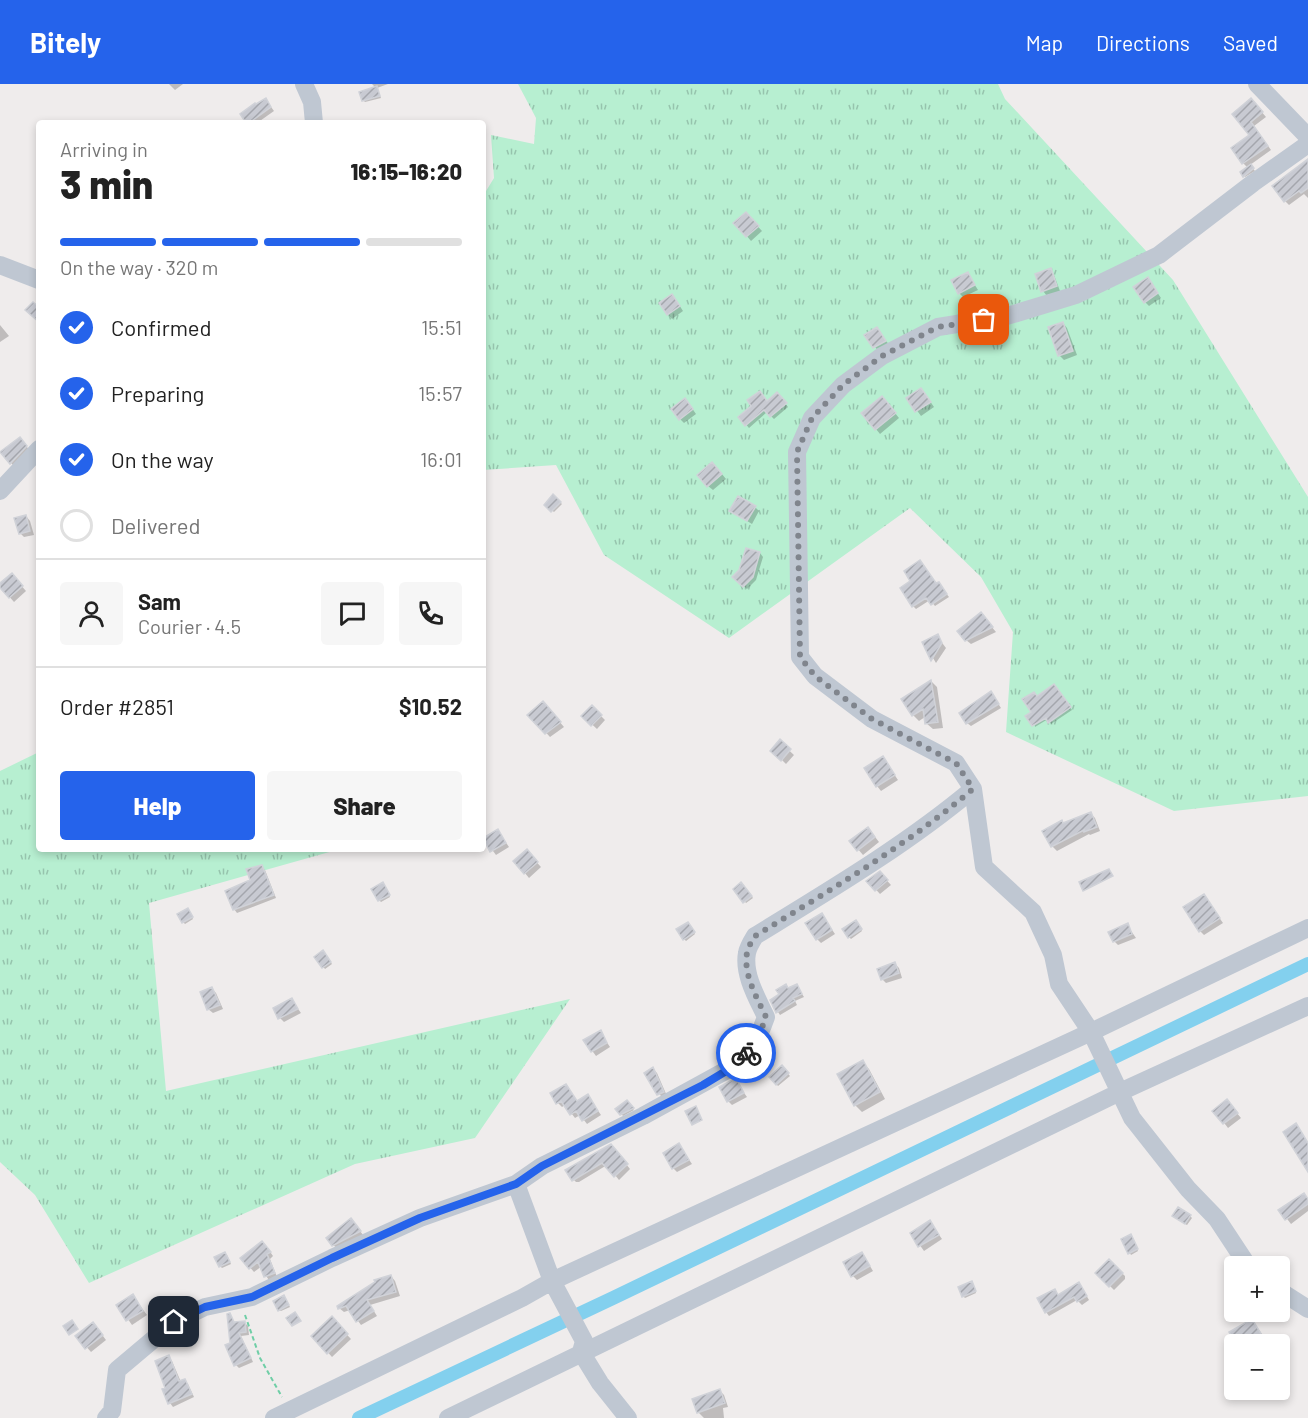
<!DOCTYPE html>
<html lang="en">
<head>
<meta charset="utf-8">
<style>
  :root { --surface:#fff; --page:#f6f6f6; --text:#222; --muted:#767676; --line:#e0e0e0; --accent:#2563eb }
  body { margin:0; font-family:Barlow,sans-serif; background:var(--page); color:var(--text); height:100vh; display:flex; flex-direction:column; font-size:22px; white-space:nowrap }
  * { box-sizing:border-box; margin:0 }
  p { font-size:20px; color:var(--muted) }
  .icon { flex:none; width:33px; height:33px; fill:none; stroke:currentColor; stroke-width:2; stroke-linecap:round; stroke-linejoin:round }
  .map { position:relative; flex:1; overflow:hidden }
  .drawer { position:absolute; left:36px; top:36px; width:450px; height:732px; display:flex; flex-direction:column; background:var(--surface); border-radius:6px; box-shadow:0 3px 9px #0003 }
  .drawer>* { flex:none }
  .fabs { position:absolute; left:1224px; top:1172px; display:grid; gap:12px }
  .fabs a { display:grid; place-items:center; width:66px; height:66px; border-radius:6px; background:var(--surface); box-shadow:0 3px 9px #0003; font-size:30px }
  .pin { position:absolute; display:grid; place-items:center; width:51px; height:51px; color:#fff; margin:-26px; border-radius:12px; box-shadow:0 3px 9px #0006 }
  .courier { position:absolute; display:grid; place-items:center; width:60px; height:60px; margin:-30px; border:4px solid #2563eb; border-radius:50%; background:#fff; color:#222; box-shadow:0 2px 8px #0007 }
  .summary em { font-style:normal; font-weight:800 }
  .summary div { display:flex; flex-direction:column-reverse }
  .summary { display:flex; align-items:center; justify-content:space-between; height:102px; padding:0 24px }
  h1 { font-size:39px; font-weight:800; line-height:45px }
  .bar { display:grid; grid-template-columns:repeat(4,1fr); gap:9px 6px; align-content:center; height:72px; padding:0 24px }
  .bar i { height:8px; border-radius:4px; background:var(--line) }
  .bar .on { background:var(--accent) }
  .bar p { grid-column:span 4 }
  .line { display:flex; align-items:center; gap:15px; padding:0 24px; border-top:2px solid var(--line) }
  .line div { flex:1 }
  .round { display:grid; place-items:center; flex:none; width:63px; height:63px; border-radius:6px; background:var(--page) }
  ol { padding:0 24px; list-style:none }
  li { display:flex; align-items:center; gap:18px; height:66px }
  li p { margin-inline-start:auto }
  li .icon { padding:6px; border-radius:50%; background:var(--accent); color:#fff; stroke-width:4 }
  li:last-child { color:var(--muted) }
  li i { width:33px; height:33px; border:3px solid var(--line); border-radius:50% }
  .cta { display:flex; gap:12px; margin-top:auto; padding:12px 24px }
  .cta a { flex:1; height:69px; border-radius:6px; background:var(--accent); color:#fff; font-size:24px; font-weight:800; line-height:69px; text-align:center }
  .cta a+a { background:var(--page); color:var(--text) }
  header { display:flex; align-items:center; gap:36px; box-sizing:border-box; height:84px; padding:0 30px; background:var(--accent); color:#fff }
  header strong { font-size:28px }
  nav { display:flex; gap:33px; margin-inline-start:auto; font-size:21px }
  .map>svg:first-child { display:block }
  .grass { fill:url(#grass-tufts) }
  .shadow { fill:#0003 }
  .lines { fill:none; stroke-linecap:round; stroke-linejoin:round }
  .canal { stroke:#83d0ee; stroke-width:14 }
  .building { fill:url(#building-hatch); stroke:#d0d2d8; stroke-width:1.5 }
  .path { stroke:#6fcea6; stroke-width:2; stroke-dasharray:4.5 3; stroke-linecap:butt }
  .minor { stroke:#bfc7d2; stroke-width:18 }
  .done { stroke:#80858d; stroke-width:6; stroke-dasharray:0 10.8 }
  .route { stroke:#2563eb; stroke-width:8 }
</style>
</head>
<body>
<header>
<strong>Bitely</strong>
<nav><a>Map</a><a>Directions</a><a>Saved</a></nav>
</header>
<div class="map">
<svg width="1308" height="1334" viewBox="0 0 1308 1334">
  <defs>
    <pattern id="grass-tufts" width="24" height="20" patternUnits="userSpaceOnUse" patternTransform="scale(1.5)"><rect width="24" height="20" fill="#b7efd1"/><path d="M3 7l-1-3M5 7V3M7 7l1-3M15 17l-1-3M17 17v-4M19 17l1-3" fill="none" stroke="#96c4ad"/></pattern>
    <pattern id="building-hatch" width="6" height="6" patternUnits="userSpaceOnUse" patternTransform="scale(1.5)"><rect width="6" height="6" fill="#c8cad2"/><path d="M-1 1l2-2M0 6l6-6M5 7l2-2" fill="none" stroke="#a4a6ad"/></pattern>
  </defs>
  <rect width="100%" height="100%" fill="#efecec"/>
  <path class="grass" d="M518 0H998L1005 15 1173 196 1308 413V712L1174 727 1006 648 1013 548 981 493 910 424 729 554 604 471 556 381 483 386V112L494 94 491 51 534 60 536 34Z
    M39 668V765H340L149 819 166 1007 570 915 475 1054 355 1080 89 1199 35 1111 0 1078V687Z"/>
  <path class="shadow" d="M169 0H183L175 6Z
    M372 0H388L377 4 381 14 365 18 363 16 376 4Z
    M266 16 274 27 257 39H248Z
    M1255 20 1266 33 1254 42 1271 66 1250 81 1255 87 1245 93 1242 89 1248 84 1243 79 1251 51 1234 31Z
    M1308 77V114L1304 110 1289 121 1285 117Z
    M750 134 762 147 751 157 736 139Z
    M1050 186 1054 191 1060 207 1047 212 1043 207Z
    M968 190 978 206 963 213 959 209Z
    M1148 195 1161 214 1149 222 1145 218Z
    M676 216 683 227 672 235 668 230Z
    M1063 239 1067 244 1077 271 1064 276 1060 272 1050 244Z
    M0 241 9 252 0 258Z
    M877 245 890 262 879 268 866 251Z
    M925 310 934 323 921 332 908 314Z
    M780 313 788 323 774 335 767 328 749 344 740 333Z
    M886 318 899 334 880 350 863 329Z
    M689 320 696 330 684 339 680 335Z
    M24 359 30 367 15 383 11 379Z
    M717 384 726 395 713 406 708 402Z
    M553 412 562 420 554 428 546 421Z
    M755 423 759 427 752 440 731 427Z
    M26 432 30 437 34 451 24 453 20 449Z
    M760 469 763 473 756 496 747 505 734 493Z
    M12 491 26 507 14 518 0 502Z
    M937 501 941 503 949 513 935 522 930 516 916 525 913 522Z
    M985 535 996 548 971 560 966 556Z
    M937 552 946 564 936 579 924 559Z
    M931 597 937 603 943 644 933 645 926 639 925 633 919 637 913 631Z
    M1056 603 1072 626 1051 640 1048 635 1035 643 1033 629 1037 614Z
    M994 613 1001 624 971 642 967 639Z
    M547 623 564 643 550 653 530 631Z
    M592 623 605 636 597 645 583 632Z
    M780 658 794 671 786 680 772 666Z
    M883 674 898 696 881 707 877 702Z
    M1091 730 1095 734 1100 747 1090 751 1089 750 1057 767 1052 762 1044 747Z
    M498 747 509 763 496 771 484 755Z
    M872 749 879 758 863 771 852 758Z
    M531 772 541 783 529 794 515 777Z
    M261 783 265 786 276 814 237 829 234 825Z
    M880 789 891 801 880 810 868 797Z
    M741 800 753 814 746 819 735 805Z
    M385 802 390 813 381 818 379 816Z
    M1204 812 1223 839 1204 851 1200 847Z
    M189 828 193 835 185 840 183 838Z
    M822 831 835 850 821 859 817 855Z
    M858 840 862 847 851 855 849 853Z
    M690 841 695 850 686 857 684 855Z
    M1127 841 1136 854 1118 861 1114 857Z
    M325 870 332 880 325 885 316 873Z
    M895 880 899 884 902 894 886 899 882 895Z
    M797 902 804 913 795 917 797 921 780 931 778 928 789 906Z
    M212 905 216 909 223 925 213 929 208 925Z
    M291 915 301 929 284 938 280 934Z
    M600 948 610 963 596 972 585 957Z
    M862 978 869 985 885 1015 862 1028 855 1021Z
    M782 983 790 992 778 1002 771 994Z
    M653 985 657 989 667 1012 663 1015 646 990Z
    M735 996 747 1013 732 1021 728 1017Z
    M566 1002 578 1018 588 1012 601 1031 587 1040 580 1031 575 1034 565 1021 562 1023 558 1019Z
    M627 1018 634 1026 623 1032 617 1025Z
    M1231 1022 1241 1034 1228 1044 1215 1027Z
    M679 1061 692 1080 677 1088 673 1084Z
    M615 1066 630 1085 619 1096 607 1081 579 1098H576L572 1094Z
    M1308 1115V1127L1291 1140 1281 1127Z
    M1190 1132 1192 1134 1187 1141 1176 1134Z
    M930 1138 942 1155 924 1167 912 1150Z
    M355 1141 364 1152 338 1165 333 1161Z
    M1132 1154 1138 1167 1131 1171 1123 1156Z
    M266 1162 273 1172 270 1175 277 1193 269 1196 266 1192 262 1182 254 1188 242 1174Z
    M862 1169 873 1187 857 1196 853 1192Z
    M227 1171 231 1180 222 1184 220 1182Z
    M1109 1177 1125 1192V1195L1114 1206 1097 1189Z
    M391 1192 395 1197 400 1212 370 1221 377 1232 361 1241 350 1226 344 1228 339 1224Z
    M973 1201 976 1209 965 1214 963 1212Z
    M1082 1204 1089 1216 1082 1221 1077 1216 1049 1232 1046 1228 1055 1207 1059 1212Z
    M133 1212 147 1231 132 1241 118 1221Z
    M285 1214 290 1223 281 1227 279 1226Z
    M229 1231 236 1240 245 1239 248 1242 249 1251 241 1252 253 1278 239 1284 236 1281 231 1260Z
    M332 1235 351 1255 332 1273 313 1252Z
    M1252 1236 1267 1257 1262 1260H1238Z
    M97 1244 106 1256 91 1268 77 1252Z
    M169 1273 172 1277 181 1298 185 1297 188 1300 194 1313 173 1323 170 1319 167 1305Z
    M720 1307 724 1311 728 1323 723 1324 724 1334H704L698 1328Z"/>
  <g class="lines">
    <path class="canal" d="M359 1334 613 1214 1308 880"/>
  </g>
  <path class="building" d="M377 2 380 12 362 17 359 8Z
    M266 14 271 23 249 39H246L240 30 255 19 256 20Z
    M1251 14 1263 28 1251 38 1268 62 1242 80 1231 64 1249 51 1232 30Z
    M1308 75V104L1301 109 1299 107 1284 118 1272 102Z
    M1251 80 1254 84 1243 93 1240 88Z
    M746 128 759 142 746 153 733 139Z
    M1051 184 1057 202 1041 208 1035 190Z
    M968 188 975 201 958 210 951 196Z
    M1148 193 1158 209 1144 219 1133 203Z
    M672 210 680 222 667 231 659 219Z
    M33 218 39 223V238L25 226Z
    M1063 238 1073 267 1058 272 1048 243Z
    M877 243 886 257 873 264 864 251Z
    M921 304 931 318 915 328 906 314Z
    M760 307 767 317 777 308 787 319 770 333 764 326 745 342 738 333 751 322 747 316Z
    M882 312 896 329 875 346 861 329Z
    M685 314 693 325 679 336 671 325Z
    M20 353 27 362 10 380 0 368Z
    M712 378 722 390 707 403 697 391Z
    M553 410 561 418 551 428 544 421Z
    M738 412 756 422 747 437 729 427Z
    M26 431 30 447 19 450 14 434Z
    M746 464 760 468 753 493 743 503 732 493 739 486Z
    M920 476 936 499 939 498 947 510 931 521 926 514 912 523 900 504 910 497 904 487Z
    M12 489 23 502 9 514 0 504V499Z
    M981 528 993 543 965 557 957 547Z
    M938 550 942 559 931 577 922 558Z
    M931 596 938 638 925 640 923 625 912 632 901 615Z
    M1054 600 1071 623 1048 639 1046 634 1032 642 1025 632 1031 628 1022 615 1034 608 1037 612Z
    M991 607 999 620 966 640 959 629Z
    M543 617 561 638 545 650 527 631Z
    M592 621 602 631 591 642 581 632Z
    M780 655 791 665 781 677 770 667Z
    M883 672 895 691 876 703 864 684Z
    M1091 728 1097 743 1084 748V746L1051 763 1042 747 1062 736 1063 739Z
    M868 743 875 753 857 767 849 757Z
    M498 745 506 759 490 768 483 754Z
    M527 765 538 778 524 790 513 777Z
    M262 781 274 811 233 826 225 807 250 796 246 785Z
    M1109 785 1113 792 1083 807 1079 798Z
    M880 787 888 796 875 807 866 797Z
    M383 798 390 811 378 817 371 805Z
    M741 798 752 812 743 819 733 805Z
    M1204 810 1220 834 1199 848 1183 823Z
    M188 824 193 833 182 839 177 830Z
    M822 829 832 846 816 856 805 839Z
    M856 836 862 845 848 854 842 845Z
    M688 838 695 848 683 856 676 845Z
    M1128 839 1132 850 1113 858 1108 848Z
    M323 866 331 878 322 884 314 873Z
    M895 878 899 889 881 896 877 885Z
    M786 900 788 904 797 900 802 910 793 914 795 917 776 929 770 916 779 910 776 906Z
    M212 903 220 921 207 926 200 908Z
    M292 914 298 925 278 935 273 924Z
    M601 946 607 959 591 968 583 956Z
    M863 976 880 1008 854 1022 837 990Z
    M782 981 789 989 776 1001 769 993Z
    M653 983 664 1008 657 1011 644 989Z
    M736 994 744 1009 727 1018 719 1003Z
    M566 1000 577 1017 588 1010 598 1027 582 1037 576 1027 570 1031 561 1017 556 1020 550 1009Z
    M1227 1015 1238 1029 1223 1040 1212 1027Z
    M627 1016 634 1024 620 1031 615 1025Z
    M696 1022 702 1036 692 1041 685 1027Z
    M1296 1039 1308 1059V1088L1283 1048Z
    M679 1059 689 1076 672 1085 663 1069Z
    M611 1060 628 1080 614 1093 602 1079 572 1097 565 1086Z
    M1304 1109 1308 1115V1120L1285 1136 1278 1126Z
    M1178 1123 1191 1131 1185 1140 1172 1132Z
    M351 1134 361 1147 332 1162 326 1154Z
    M930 1136 939 1151 918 1163 910 1149Z
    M1131 1150 1138 1165 1128 1170 1121 1155Z
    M262 1157 271 1168 267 1170 275 1189 264 1193 258 1178 249 1185 240 1174Z
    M225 1168 230 1178 219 1183 214 1173Z
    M862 1168 870 1182 851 1193 843 1178Z
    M1109 1175 1123 1189 1109 1203 1095 1189Z
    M391 1191 396 1208 367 1216 374 1227 356 1238 346 1222 338 1225 337 1222 375 1198 374 1196Z
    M972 1197 976 1207 962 1213 958 1203Z
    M1079 1198 1087 1212 1077 1218 1074 1213 1045 1229 1037 1214 1055 1205 1058 1211Z
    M133 1210 143 1227 126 1237 116 1221Z
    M284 1211 289 1221 278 1227 273 1217Z
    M295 1228 301 1237 292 1242 286 1234Z
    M230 1229 234 1238 245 1237 246 1248 239 1249 251 1274 234 1282 225 1261 230 1259 227 1230Z
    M332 1232 348 1250 327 1270 311 1252Z
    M1252 1235 1263 1253 1252 1260H1236L1229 1248Z
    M72 1236 78 1245 69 1251 63 1242Z
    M93 1238 103 1251 85 1265 75 1252Z
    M169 1271 179 1297 185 1295 192 1310 168 1320 162 1305 165 1304 155 1277Z
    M720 1305 725 1319 697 1329 692 1315Z"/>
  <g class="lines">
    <path class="path" d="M245 1231 260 1274 282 1313"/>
    <path class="minor" d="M304 0 312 18 314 39
      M1257 0 1308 53
      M0 181 39 196
      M0 407 39 365
      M1248 1182 1217 1135 1188 1105 1132 1034 1091 948 1059 900 1053 871 1033 828 984 783 973 705 956 679 872 635 815 592 800 573 797 368 812 334 843 301 882 272 938 243 1007 232 1076 211 1159 171 1253 99 1308 60
      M1280 1207 1308 1225
      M106 1334 112 1327 117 1286 174 1238 205 1223 252 1213 332 1174 420 1134 516 1100
      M274 1334 522 1214 552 1197 1091 948 1308 844
      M448 1334 1120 1008 1308 922
      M628 1334 600 1299 581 1268 584 1257 552 1197 516 1100 542 1082 643 1032 736 981 758 954 766 933C757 914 743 890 747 869 748 863 752 857 755 852 830 806 906 761 973 705"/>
  </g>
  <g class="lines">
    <path class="done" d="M746 969 758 954 766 933C757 914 743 890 747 869 748 863 752 857 755 852 830 806 906 762 973 705L956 679 872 635 815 592 800 573 797 368 812 334 843 301 882 272 938 243 984 236"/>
    <path class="route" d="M174 1238 205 1223 252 1213 332 1174 420 1134 516 1100 542 1082 703 1001 736 981 746 969"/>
  </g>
</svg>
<div class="fabs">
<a>+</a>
<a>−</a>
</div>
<div class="pin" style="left:984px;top:236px;background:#ea580c"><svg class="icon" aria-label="bag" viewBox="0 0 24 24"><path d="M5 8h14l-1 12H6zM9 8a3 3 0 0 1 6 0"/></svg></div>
<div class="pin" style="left:174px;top:1238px;background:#1f2937"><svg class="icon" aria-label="home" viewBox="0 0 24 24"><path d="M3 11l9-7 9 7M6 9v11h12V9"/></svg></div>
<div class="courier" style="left:746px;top:969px"><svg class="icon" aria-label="bike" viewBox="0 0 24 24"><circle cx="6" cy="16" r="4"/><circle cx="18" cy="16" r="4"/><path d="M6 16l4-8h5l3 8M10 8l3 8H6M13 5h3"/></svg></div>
<section class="drawer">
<div class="summary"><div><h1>3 min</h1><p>Arriving in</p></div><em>16:15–16:20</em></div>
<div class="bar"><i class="on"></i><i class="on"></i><i class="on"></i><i></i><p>On the way · 320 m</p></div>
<ol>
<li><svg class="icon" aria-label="check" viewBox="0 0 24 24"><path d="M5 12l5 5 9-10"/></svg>Confirmed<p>15:51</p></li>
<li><svg class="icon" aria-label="check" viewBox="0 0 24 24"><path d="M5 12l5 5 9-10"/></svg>Preparing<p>15:57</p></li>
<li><svg class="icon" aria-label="check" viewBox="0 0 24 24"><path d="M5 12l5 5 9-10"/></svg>On the way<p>16:01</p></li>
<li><i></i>Delivered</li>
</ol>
<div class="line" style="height:108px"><a class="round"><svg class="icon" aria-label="person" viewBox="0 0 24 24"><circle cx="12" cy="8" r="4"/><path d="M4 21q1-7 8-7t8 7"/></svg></a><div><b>Sam</b><p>Courier · 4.5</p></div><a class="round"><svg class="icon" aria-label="chat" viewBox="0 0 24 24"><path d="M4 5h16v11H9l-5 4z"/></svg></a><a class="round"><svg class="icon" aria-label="phone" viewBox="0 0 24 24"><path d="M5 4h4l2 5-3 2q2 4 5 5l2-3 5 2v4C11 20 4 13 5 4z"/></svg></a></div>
<div class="line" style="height:78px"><div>Order #2851</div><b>$10.52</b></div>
<div class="cta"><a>Help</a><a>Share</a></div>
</section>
</div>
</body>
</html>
